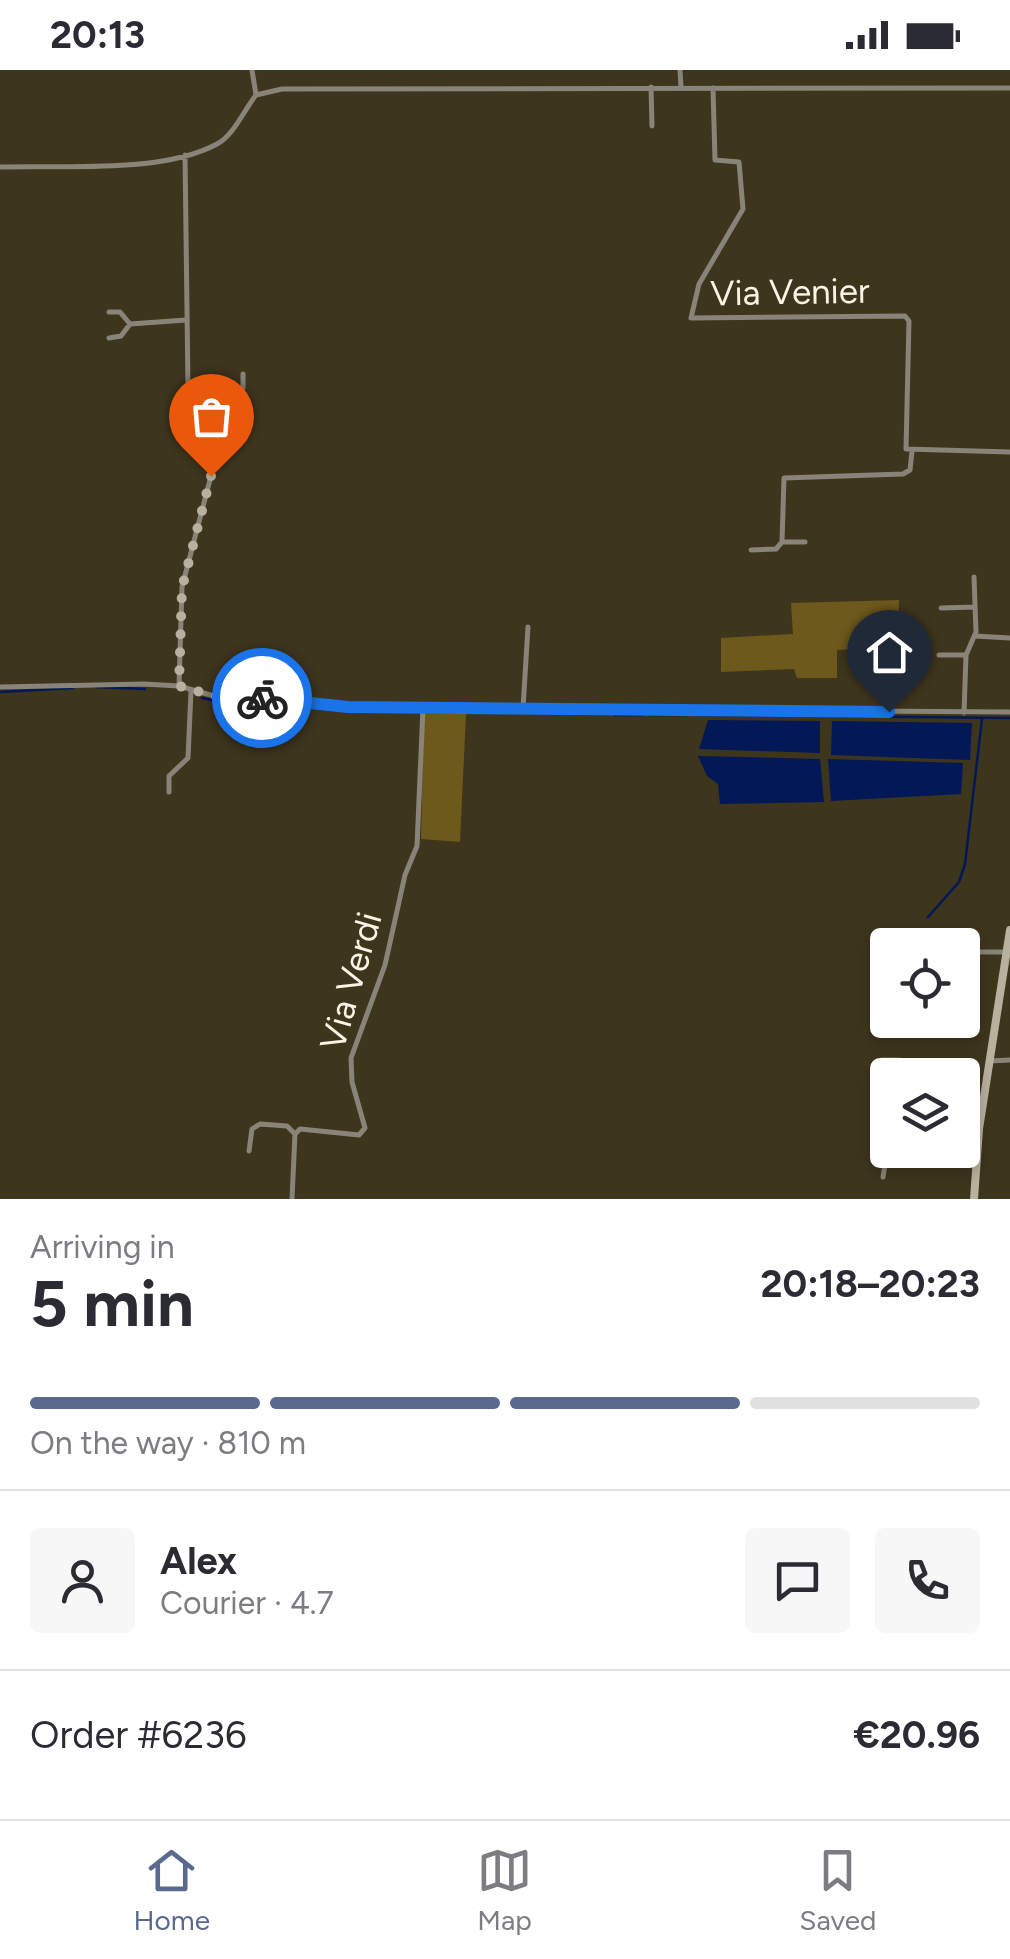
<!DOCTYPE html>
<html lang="en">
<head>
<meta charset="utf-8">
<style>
  :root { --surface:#fff; --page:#f7f7f7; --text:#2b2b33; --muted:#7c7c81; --line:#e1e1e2; --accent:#5a6a8e }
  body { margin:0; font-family:Figtree,sans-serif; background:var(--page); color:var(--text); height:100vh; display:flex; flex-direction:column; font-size:38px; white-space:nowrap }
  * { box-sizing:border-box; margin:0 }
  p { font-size:32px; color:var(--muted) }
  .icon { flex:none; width:55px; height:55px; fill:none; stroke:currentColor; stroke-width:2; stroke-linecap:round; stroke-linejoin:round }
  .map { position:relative; height:1129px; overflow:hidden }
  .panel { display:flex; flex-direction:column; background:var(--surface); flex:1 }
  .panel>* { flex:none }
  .fabs { position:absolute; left:870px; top:858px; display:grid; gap:20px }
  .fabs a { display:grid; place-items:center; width:110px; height:110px; border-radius:10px; background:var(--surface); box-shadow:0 5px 15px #0003; font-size:50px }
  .pin { position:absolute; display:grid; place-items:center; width:85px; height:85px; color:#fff; margin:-102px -42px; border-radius:50% 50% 50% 0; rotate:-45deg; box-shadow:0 0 10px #0007 }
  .pin .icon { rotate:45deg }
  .courier { position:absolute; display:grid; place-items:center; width:100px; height:100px; margin:-50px; border:8px solid #1a73e8; border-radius:50%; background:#fff; color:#222; box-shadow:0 2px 12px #0007 }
  .summary em { font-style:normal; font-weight:700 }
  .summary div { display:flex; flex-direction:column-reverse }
  .summary { display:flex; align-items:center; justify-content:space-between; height:170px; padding:0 30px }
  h1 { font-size:65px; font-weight:700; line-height:75px }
  .bar { display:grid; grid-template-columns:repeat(4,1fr); gap:15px 10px; align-content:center; height:120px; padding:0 30px }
  .bar i { height:12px; border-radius:8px; background:var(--line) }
  .bar .active { background:var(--accent) }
  .bar p { grid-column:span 4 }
  .line { display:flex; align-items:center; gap:25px; padding:0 30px; border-top:2px solid var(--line) }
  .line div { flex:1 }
  .round { display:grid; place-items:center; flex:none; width:105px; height:105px; border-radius:10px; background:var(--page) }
  .status { display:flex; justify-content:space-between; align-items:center; height:70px; padding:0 50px; background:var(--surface); direction:ltr }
  .status svg { height:28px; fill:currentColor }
  .tabs { display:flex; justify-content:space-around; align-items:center; height:140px; border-top:2px solid var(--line); background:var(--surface); font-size:28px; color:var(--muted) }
  .tabs a { display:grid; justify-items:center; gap:5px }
  .tabs .active { color:var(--accent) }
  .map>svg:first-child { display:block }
  .green { fill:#6e591c }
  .water { fill:#021857 }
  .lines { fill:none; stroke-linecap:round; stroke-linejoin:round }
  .stream { stroke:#021857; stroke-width:2.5 }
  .street { stroke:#898479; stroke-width:5 }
  .secondary { stroke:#b8b19e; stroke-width:8 }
  .done { stroke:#b8b1a0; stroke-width:10; stroke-dasharray:0 18 }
  .route { stroke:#1a73e8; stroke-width:12 }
  .labels { text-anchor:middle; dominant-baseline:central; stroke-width:10; stroke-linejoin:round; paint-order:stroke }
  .street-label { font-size:35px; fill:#faf4e6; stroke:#3e351d }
</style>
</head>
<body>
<div class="status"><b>20:13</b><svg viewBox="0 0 49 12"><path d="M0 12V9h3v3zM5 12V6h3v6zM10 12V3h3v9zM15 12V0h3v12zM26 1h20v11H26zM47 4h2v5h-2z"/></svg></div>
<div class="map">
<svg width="1010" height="1129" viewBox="0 0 1010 1129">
  <rect width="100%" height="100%" fill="#3e351d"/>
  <path class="green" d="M899 530 898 577 837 580V608H797L794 599 721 602V568L793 564 791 533Z
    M424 643 466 644 460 772 421 769Z"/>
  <path class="water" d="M708 650 820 651V683L699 679Z
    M832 651 972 653 970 690 831 685Z
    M698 686 820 689 824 732 720 734 718 714 707 706Z
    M828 689 963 693 961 724 831 731Z"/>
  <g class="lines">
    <path class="stream" d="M96 617 145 619
      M0 622 73 618
      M202 628 217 631
      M221 631 280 633
      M285 633H293
      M298 633 352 641
      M358 641H419
      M426 642 556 643
      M563 643 574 644
      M579 644H609
      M614 645H644
      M649 645H687
      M699 645 1010 648
      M928 847 959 812 965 794 982 649"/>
    <path class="street" d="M252 0 256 25
      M680 0 681 17
      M651 17 652 56
      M713 18 715 90 739 92 743 139 699 214 691 248 905 246 909 251 906 379 1010 382
      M185 85 188 318H243V304
      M0 97C62 95 162 104 217 74 234 65 244 40 256 25L282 19 1010 18
      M109 242H120L130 254
      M109 268 121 266 130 254 186 250
      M782 472H805
      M751 480 776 479 782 472 784 408 903 404 910 400 912 381
      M941 538 975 537
      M975 566 1010 568
      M939 585H966
      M179 616 182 517 211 406 210 386
      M0 617 144 614 179 616 214 626 297 629 348 637 1010 642
      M523 638 528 557
      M964 643 966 585 976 562 974 507
      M169 722V706L188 688 191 621
      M962 882H1006
      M882 990H899L902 1005
      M989 991 1010 990
      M962 1076H978
      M249 1081 252 1059 260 1054 287 1056 295 1064
      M883 1107 888 1077
      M292 1129 295 1064 300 1059 359 1065 365 1058 352 1012 351 988 385 895 405 805 417 776 423 638"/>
    <path class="secondary" d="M974 1129 979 1059 1010 860"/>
  </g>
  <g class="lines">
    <path class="done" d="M211 406 182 518 179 616 214 626 262 628"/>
    <path class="route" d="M262 628 348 637 889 642"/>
  </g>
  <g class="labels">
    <g class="street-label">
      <text transform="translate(790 222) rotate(-1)">Via Venier</text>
      <text transform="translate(351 911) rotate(-74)">Via Verdi</text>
    </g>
  </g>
</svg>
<div class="fabs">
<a><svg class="icon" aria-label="locate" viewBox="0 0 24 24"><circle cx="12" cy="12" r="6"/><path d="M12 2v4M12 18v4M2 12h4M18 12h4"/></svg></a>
<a><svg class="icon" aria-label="layers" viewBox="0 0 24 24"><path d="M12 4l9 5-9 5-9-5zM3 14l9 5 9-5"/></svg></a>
</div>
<div class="pin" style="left:211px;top:406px;background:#ea580c"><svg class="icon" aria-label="bag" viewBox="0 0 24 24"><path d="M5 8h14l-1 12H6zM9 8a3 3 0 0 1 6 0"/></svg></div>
<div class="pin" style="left:889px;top:642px;background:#1f2937"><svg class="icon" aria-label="home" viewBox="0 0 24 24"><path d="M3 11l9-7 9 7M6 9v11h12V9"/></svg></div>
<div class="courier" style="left:262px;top:628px"><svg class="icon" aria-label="bike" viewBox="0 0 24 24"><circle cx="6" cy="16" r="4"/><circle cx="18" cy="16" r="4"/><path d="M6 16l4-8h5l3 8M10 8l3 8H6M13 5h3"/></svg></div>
</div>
<section class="panel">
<div class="summary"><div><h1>5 min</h1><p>Arriving in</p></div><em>20:18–20:23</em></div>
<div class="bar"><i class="active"></i><i class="active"></i><i class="active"></i><i></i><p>On the way · 810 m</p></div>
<div class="line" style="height:180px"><a class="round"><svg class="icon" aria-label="person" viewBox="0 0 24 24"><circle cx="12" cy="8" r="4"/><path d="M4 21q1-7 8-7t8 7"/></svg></a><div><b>Alex</b><p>Courier · 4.7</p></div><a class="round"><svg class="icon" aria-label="chat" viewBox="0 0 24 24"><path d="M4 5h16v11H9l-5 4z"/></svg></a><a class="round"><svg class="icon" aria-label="phone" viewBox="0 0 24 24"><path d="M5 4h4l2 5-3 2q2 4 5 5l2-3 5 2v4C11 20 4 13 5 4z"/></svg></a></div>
<div class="line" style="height:130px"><div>Order #6236</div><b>€20.96</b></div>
</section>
<nav class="tabs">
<a class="active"><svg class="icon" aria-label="home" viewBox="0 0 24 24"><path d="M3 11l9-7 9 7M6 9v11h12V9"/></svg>Home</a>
<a><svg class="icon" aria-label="map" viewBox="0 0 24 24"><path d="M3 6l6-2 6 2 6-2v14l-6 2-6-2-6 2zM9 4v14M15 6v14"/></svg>Map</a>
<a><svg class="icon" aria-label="saved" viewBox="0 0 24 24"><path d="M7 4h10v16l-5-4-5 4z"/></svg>Saved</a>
</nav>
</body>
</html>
